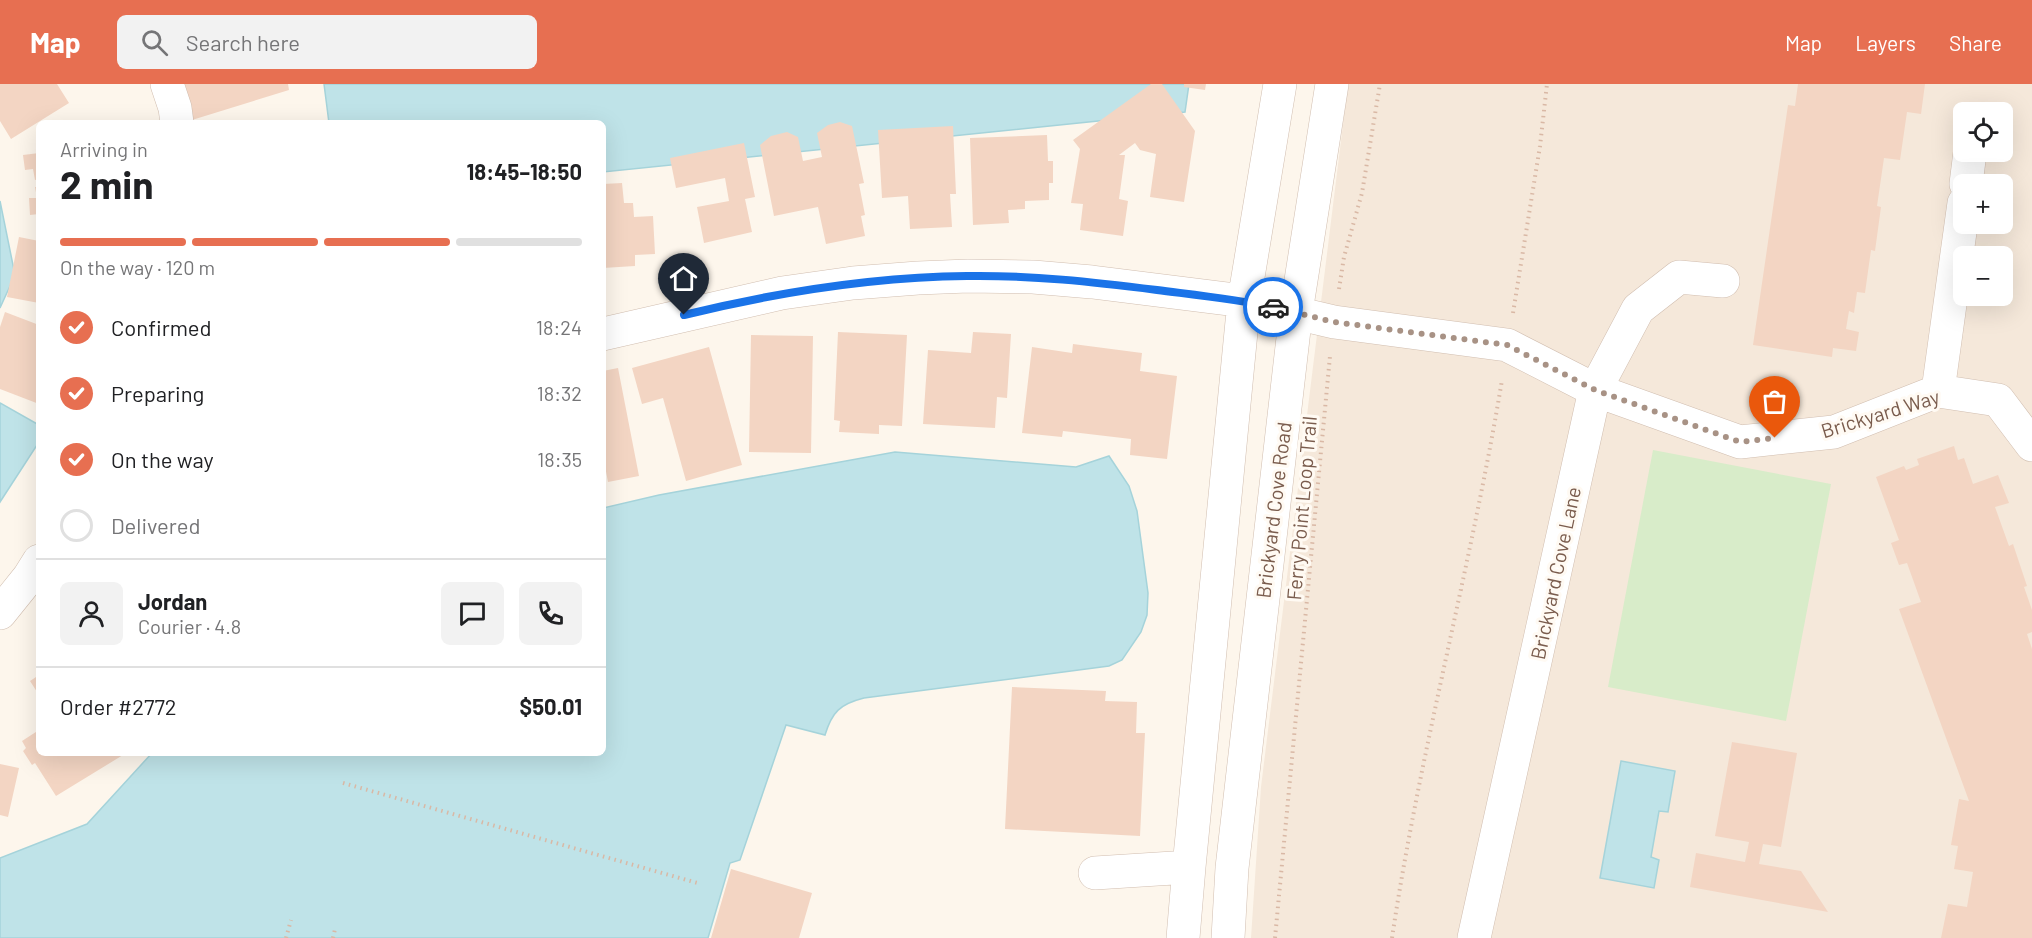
<!DOCTYPE html>
<html lang="en">
<head>
<meta charset="utf-8">
<style>
  :root { --surface:#fff; --page:#f2f2f2; --text:#202124; --muted:#757577; --line:#e0e0e0; --accent:#e76f51 }
  body { margin:0; font-family:Barlow,sans-serif; background:var(--page); color:var(--text); height:100vh; display:flex; flex-direction:column; font-size:22px; white-space:nowrap }
  * { box-sizing:border-box; margin:0 }
  p { font-size:20px; color:var(--muted) }
  .icon { flex:none; width:33px; height:33px; fill:none; stroke:currentColor; stroke-width:2; stroke-linecap:round; stroke-linejoin:round }
  .map { position:relative; flex:1; overflow:hidden }
  .panel { position:absolute; left:36px; top:36px; width:570px; height:636px; display:flex; flex-direction:column; background:var(--surface); border-radius:9px; box-shadow:0 6px 24px #0002 }
  .panel>* { flex:none }
  .tools { position:absolute; left:1953px; top:18px; display:grid; gap:12px }
  .tools a { display:grid; place-items:center; width:60px; height:60px; border-radius:9px; background:var(--surface); box-shadow:0 6px 24px #0002; font-size:30px }
  .pin { position:absolute; display:grid; place-items:center; width:51px; height:51px; color:#fff; margin:-62px -26px; border-radius:50% 50% 50% 0; rotate:-45deg; box-shadow:0 0 6px #0007 }
  .pin .icon { rotate:45deg }
  .courier { position:absolute; display:grid; place-items:center; width:60px; height:60px; margin:-30px; border:4px solid #1a73e8; border-radius:50%; background:#fff; color:#222; box-shadow:0 2px 8px #0007 }
  .overview em { font-style:normal; font-weight:700 }
  .overview div { display:flex; flex-direction:column-reverse }
  .overview { display:flex; align-items:center; justify-content:space-between; height:102px; padding:0 24px }
  h1 { font-size:39px; font-weight:700; line-height:45px }
  .bar { display:grid; grid-template-columns:repeat(4,1fr); gap:9px 6px; align-content:center; height:72px; padding:0 24px }
  .bar i { height:8px; border-radius:4px; background:var(--line) }
  .bar .selected { background:var(--accent) }
  .bar p { grid-column:span 4 }
  .line { display:flex; align-items:center; gap:15px; padding:0 24px; border-top:2px solid var(--line) }
  .line div { flex:1 }
  .round { display:grid; place-items:center; flex:none; width:63px; height:63px; border-radius:9px; background:var(--page) }
  ol { padding:0 24px; list-style:none }
  li { display:flex; align-items:center; gap:18px; height:66px }
  li p { margin-inline-start:auto }
  li .icon { padding:6px; border-radius:50%; background:var(--accent); color:#fff; stroke-width:4 }
  li:last-child { color:var(--muted) }
  li i { width:33px; height:33px; border:3px solid var(--line); border-radius:50% }
  header { display:flex; align-items:center; gap:36px; box-sizing:border-box; height:84px; padding:0 30px; background:var(--accent); color:#fff }
  header strong { font-size:28px }
  nav { display:flex; gap:33px; margin-inline-start:auto; font-size:21px }
  .search { width:420px; height:54px; background:var(--page); display:flex; align-items:center; gap:15px; box-sizing:border-box; padding:0 21px; border-radius:9px; color:var(--muted); font-size:22px }
  .map>svg:first-child { display:block }
  .residential { fill:#f5e8da; fill-rule:evenodd }
  .green { fill:#d8ecc9 }
  .water { fill:#bfe3e8; stroke:#a5d3da; stroke-width:1.5 }
  .building { fill:#f3d5c3 }
  .lines { fill:none; stroke-linecap:round; stroke-linejoin:round }
  .minor-casing { stroke:#d1beb0; stroke-width:34 }
  .path { stroke:#d9b8a5; stroke-width:4; stroke-dasharray:1.5 4.5; stroke-linecap:butt }
  .minor { stroke:#fff; stroke-width:33 }
  .done { stroke:#a89285; stroke-width:6; stroke-dasharray:0 10.8 }
  .route { stroke:#1a73e8; stroke-width:8 }
  .labels { text-anchor:middle; dominant-baseline:central; stroke-width:6; stroke-linejoin:round; paint-order:stroke }
  .street-label { font-size:20px; fill:#7a5c4d; stroke:#fffaf3 }
</style>
</head>
<body>
<header>
<strong>Map</strong>
<div class="search"><svg class="icon" aria-label="search" viewBox="0 0 24 24"><circle cx="10" cy="10" r="6"/><path d="M15 15l6 6"/></svg>Search here</div>
<nav><a>Map</a><a>Layers</a><a>Share</a></nav>
</header>
<div class="map">
<svg width="2032" height="854" viewBox="0 0 2032 854">
  <rect width="100%" height="100%" fill="#fdf6ec"/>
  <path class="residential" d="M1348 0H2032V854H1251L1261 703ZM1964 28H2002V68H1964ZM1964 100H2002V140H1964ZM1964 172H2002V212H1964Z"/>
  <path class="green" d="M1653 366 1831 400 1786 637 1608 603Z"/>
  <path class="water" d="M324 0H1189L1185 28 603 88V39H329Z
    M0 117 15 191 0 224Z
    M0 319 39 341V358L0 418Z
    M895 368 1076 383 1109 372 1129 402 1137 427 1148 509 1147 531 1141 548 1122 576 1109 582 864 614C840 620 832 628 825 651L786 641 740 776 730 779 708 854H0V774L87 740 152 669H603V424L659 411Z
    M1621 677 1675 687 1668 728 1659 727 1651 773 1659 776 1654 804 1600 794Z"/>
  <path class="building" d="M0 0H57L69 19 11 55 0 37Z
    M181 0H288L289 6 192 36Z
    M1151 0H1162L1195 47 1184 118 1150 113 1156 70 1140 66 1135 59 1119 71H1125L1119 115 1128 117 1123 152 1080 146 1083 120 1071 119 1080 65 1073 56Z
    M1184 0H1206L1205 6 1184 3Z
    M1798 0H1925L1921 30 1907 28 1900 76 1884 74 1877 122 1881 123 1875 167 1871 166 1865 209 1857 208 1854 229 1849 227 1846 245 1859 248 1856 267 1833 264 1832 273 1753 261 1788 21 1795 22Z
    M840 38 852 42 864 99 859 100 865 131 861 132 865 152 826 160 818 123 774 132 760 61 771 52 787 48 798 53 803 77 822 73 817 49 828 41Z
    M953 42 956 110H950L952 143 910 145 908 112 882 114 878 46Z
    M1047 51 1048 77H1053V99H1049V116L1025 117V125L1008 126 1009 139 973 141 970 54Z
    M744 59 755 113 745 115 752 148 704 159 697 123 729 117 725 94 676 104 670 74Z
    M39 69V95L35 96 33 85 25 86 23 71Z
    M622 99 624 119H633L634 133 653 132 655 170 635 171V182L603 184V100Z
    M35 103H39V130L30 131 29 114H37Z
    M19 153 39 157V219L7 213Z
    M5 228 39 241V320L0 305V243Z
    M838 248 907 251 902 342 879 341V350L839 348 840 337 834 336Z
    M973 248 1011 250 1007 314 997 313 995 344 923 340 928 266 971 269Z
    M751 251 813 252 811 369 749 368Z
    M1073 260 1142 269 1140 287 1177 292 1167 375 1130 371 1131 355 1063 347 1062 353 1022 349 1032 263 1072 269Z
    M709 263 742 381 686 397 663 314 642 320 632 284Z
    M618 284 639 392 608 398 603 372V287Z
    M1954 362 1958 376 1964 374 1973 400 1998 391 2009 419 1995 423 2009 462 2013 460 2027 502 2024 503 2032 526V548L2027 550 2032 565V854H1941L1948 820 1967 823 1973 788 1954 785 1958 762 1951 761 1959 715 1969 717 1899 525 1921 518 1907 479 1899 481 1891 459 1899 456 1876 393 1904 382 1906 386 1919 381 1917 375Z
    M39 591V611L30 597Z
    M1012 603 1106 607 1105 617 1137 618 1136 649H1145L1140 752 1005 745Z
    M39 646V669H122L123 671 56 712 35 679 32 681 23 667 26 664 22 657Z
    M1732 658 1797 669 1781 763 1763 760 1759 780 1801 787 1828 828 1690 803 1696 769 1745 778 1749 758 1715 752Z
    M0 680 19 684 8 733 0 731Z
    M731 785 812 809 799 854H711Z"/>
  <g class="lines">
    <g class="minor-casing">
      <path id="minor" d="M167 0 175 24 177 39
        M1966 100 1970 68
        M603 250 782 209 853 199 918 194 968 192 1033 193 1092 198 1244 217 1334 238 1507 261 1595 306 1740 358 1834 348 1938 307 1998 316 2032 361
        M1938 307 1964 119
        M0 529 29 493 39 477
        M1095 789 1189 783
        M1183 854 1189 783 1244 217 1280 0
        M1228 854 1232 784 1296 228 1332 0
        M1474 854 1595 306 1638 225 1679 193 1723 197"/>
    </g>
    <path class="path" d="M1339 205 1344 173 1362 109 1380 0
      M1513 229 1540 62 1547 0
      M343 699 701 800
      M286 854 291 836
      M333 854 335 845
      M1275 854 1330 272
      M1392 854C1420 666 1471 483 1502 296"/>
    <use href="#minor" class="minor"/>
  </g>
  <g class="lines">
    <path class="done" d="M1273 223 1334 238 1507 261 1595 306 1740 358 1775 354"/>
    <path class="route" d="M684 231C778 208 871 193 967 192 1031 191 1094 198 1157 206 1196 211 1235 215 1273 223"/>
  </g>
  <g class="labels">
    <g class="street-label">
      <text transform="translate(1880 329) rotate(-17)">Brickyard Way</text>
      <text transform="translate(1301 424) rotate(-85)">Ferry Point Loop Trail</text>
      <text transform="translate(1273 426) rotate(-83)">Brickyard Cove Road</text>
      <text transform="translate(1555 489) rotate(-78)">Brickyard Cove Lane</text>
    </g>
  </g>
</svg>
<div class="tools">
<a><svg class="icon" aria-label="locate" viewBox="0 0 24 24"><circle cx="12" cy="12" r="6"/><path d="M12 2v4M12 18v4M2 12h4M18 12h4"/></svg></a>
<a>+</a>
<a>−</a>
</div>
<div class="pin" style="left:1775px;top:354px;background:#ea580c"><svg class="icon" aria-label="bag" viewBox="0 0 24 24"><path d="M5 8h14l-1 12H6zM9 8a3 3 0 0 1 6 0"/></svg></div>
<div class="pin" style="left:684px;top:231px;background:#1f2937"><svg class="icon" aria-label="home" viewBox="0 0 24 24"><path d="M3 11l9-7 9 7M6 9v11h12V9"/></svg></div>
<div class="courier" style="left:1273px;top:223px"><svg class="icon" aria-label="car" viewBox="0 0 24 24"><path d="M5 17H2v-5l4-1 3-4h7l3 4 3 1v5h-3M9 17h6M6 11h13"/><circle cx="7" cy="17" r="2"/><circle cx="17" cy="17" r="2"/></svg></div>
<section class="panel">
<div class="overview"><div><h1>2 min</h1><p>Arriving in</p></div><em>18:45–18:50</em></div>
<div class="bar"><i class="selected"></i><i class="selected"></i><i class="selected"></i><i></i><p>On the way · 120 m</p></div>
<ol>
<li><svg class="icon" aria-label="check" viewBox="0 0 24 24"><path d="M5 12l5 5 9-10"/></svg>Confirmed<p>18:24</p></li>
<li><svg class="icon" aria-label="check" viewBox="0 0 24 24"><path d="M5 12l5 5 9-10"/></svg>Preparing<p>18:32</p></li>
<li><svg class="icon" aria-label="check" viewBox="0 0 24 24"><path d="M5 12l5 5 9-10"/></svg>On the way<p>18:35</p></li>
<li><i></i>Delivered</li>
</ol>
<div class="line" style="height:108px"><a class="round"><svg class="icon" aria-label="person" viewBox="0 0 24 24"><circle cx="12" cy="8" r="4"/><path d="M4 21q1-7 8-7t8 7"/></svg></a><div><b>Jordan</b><p>Courier · 4.8</p></div><a class="round"><svg class="icon" aria-label="chat" viewBox="0 0 24 24"><path d="M4 5h16v11H9l-5 4z"/></svg></a><a class="round"><svg class="icon" aria-label="phone" viewBox="0 0 24 24"><path d="M5 4h4l2 5-3 2q2 4 5 5l2-3 5 2v4C11 20 4 13 5 4z"/></svg></a></div>
<div class="line" style="height:78px"><div>Order #2772</div><b>$50.01</b></div>
</section>
</div>
</body>
</html>
